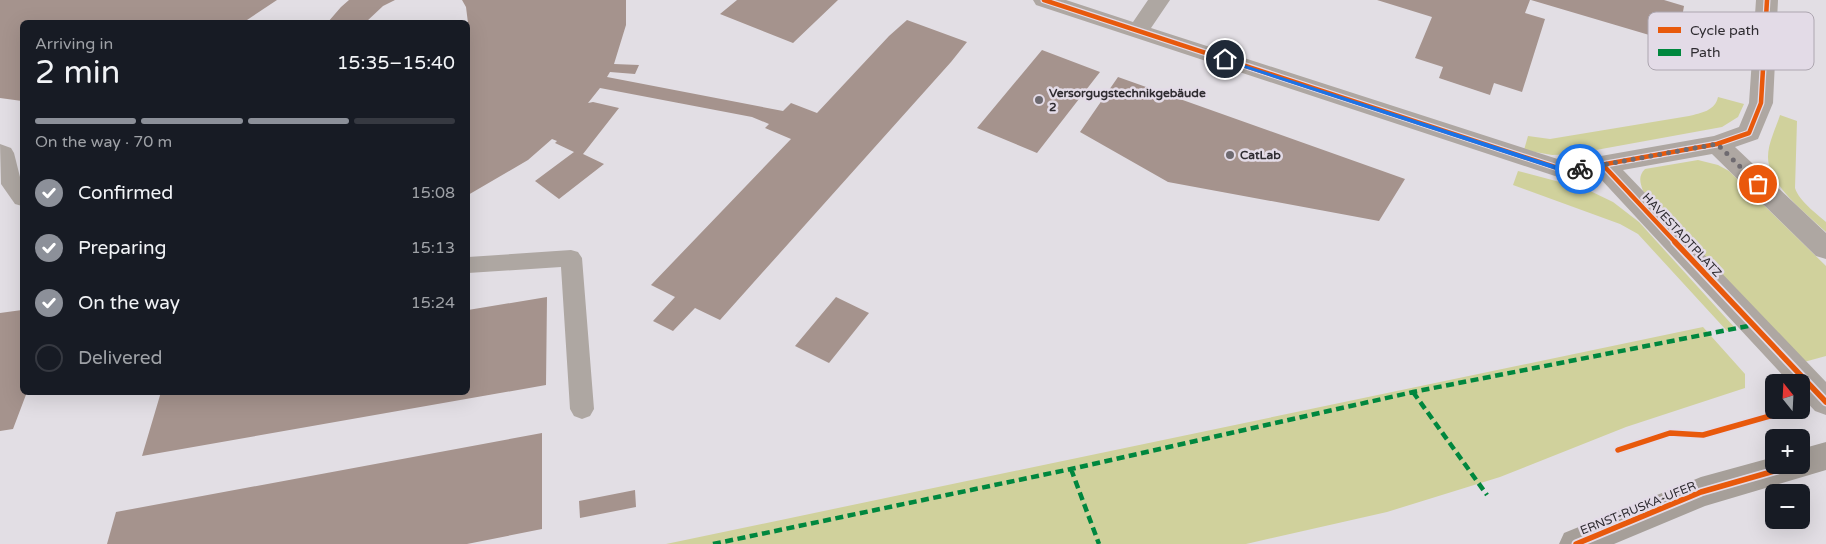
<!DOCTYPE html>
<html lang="en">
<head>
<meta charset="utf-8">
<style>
  :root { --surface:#171b24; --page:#242831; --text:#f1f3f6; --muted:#9ea1a6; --line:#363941; --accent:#8c9099 }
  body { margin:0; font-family:"Varela Round",sans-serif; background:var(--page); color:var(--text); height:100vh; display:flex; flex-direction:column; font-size:19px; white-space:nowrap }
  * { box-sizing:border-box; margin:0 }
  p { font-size:16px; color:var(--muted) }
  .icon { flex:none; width:28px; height:28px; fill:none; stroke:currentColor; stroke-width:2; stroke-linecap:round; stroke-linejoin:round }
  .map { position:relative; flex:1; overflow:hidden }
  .sheet { position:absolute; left:20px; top:20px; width:450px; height:375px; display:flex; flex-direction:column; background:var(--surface); border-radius:8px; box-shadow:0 5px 20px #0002 }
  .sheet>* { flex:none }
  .needle { width:32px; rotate:342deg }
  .tools { position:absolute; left:1765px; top:374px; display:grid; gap:10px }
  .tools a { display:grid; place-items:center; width:45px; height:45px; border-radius:8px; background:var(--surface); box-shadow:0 5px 20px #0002; font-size:25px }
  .pin { position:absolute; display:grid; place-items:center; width:42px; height:42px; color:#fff; margin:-21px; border:2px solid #fff; border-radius:50%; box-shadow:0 1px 5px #0007 }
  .courier { position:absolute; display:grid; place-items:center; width:50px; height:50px; margin:-25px; border:4px solid #1a73e8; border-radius:50%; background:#fff; color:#222; box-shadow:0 1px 6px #0007 }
  .overview em { font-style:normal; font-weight:600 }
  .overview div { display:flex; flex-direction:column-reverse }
  .overview { display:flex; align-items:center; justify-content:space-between; height:85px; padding:0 15px }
  h1 { font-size:32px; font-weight:600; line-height:38px }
  .bar { display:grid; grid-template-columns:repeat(4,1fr); gap:8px 5px; align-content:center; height:60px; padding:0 15px }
  .bar i { height:6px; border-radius:4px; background:var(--line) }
  .bar .on { background:var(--accent) }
  .bar p { grid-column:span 4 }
  ol { padding:0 15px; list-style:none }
  li { display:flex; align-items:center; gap:15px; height:55px }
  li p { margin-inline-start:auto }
  li .icon { padding:5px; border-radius:50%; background:var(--accent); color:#fff; stroke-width:4 }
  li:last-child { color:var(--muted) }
  li i { width:28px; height:28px; border:2px solid var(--line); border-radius:50% }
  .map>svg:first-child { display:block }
  .green { fill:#d0d19c }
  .building { fill:#a5938d }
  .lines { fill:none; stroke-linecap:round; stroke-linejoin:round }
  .lane { fill:#aea7a2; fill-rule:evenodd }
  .street { fill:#aea7a2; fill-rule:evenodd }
  .primary { fill:#a69f99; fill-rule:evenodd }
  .quiet { stroke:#00873e; stroke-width:4.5; stroke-dasharray:8 4.5; stroke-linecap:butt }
  .cycleway-far1-casing { stroke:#e3dbe7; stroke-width:7 }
  .cycleway-casing { stroke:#e3dbe7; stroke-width:9 }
  .cycleway-far1 { stroke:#e8590c; stroke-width:4.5 }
  .cycleway { stroke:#e8590c; stroke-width:5.5 }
  .route { fill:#1a73e8 }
  .done { stroke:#6e6a70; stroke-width:5; stroke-dasharray:0 9 }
  .poi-dot { fill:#6e6a70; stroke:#e3dbe7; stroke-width:2 }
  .labels { text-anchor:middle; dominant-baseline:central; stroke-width:5; stroke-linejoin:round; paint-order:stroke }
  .poi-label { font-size:12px; font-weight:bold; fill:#2f2c31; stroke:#e3dbe7; text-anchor:start }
  .street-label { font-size:12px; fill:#2f2c31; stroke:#e3dbe7 }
  .key { fill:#e3dbe7; stroke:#ada6b0; stroke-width:1 }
  .key-label { font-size:14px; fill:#2f2c31 }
</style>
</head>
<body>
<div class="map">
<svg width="1826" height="544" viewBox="0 0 1826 544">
  <rect width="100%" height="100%" fill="#e2dee4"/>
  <path class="green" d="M1718 97 1744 104 1738 117 1722 127 1574 154 1552 155 1524 150 1528 136 1550 139 1689 116C1701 113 1715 111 1718 97Z
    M1780 115 1797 121 1795 188C1799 201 1816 213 1826 222V232C1807 214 1768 185 1768 157 1768 143 1776 128 1780 115Z
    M1698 160 1718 165 1729 171 1826 266V356L1804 362 1643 191C1640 182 1638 176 1645 169Z
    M1518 171 1586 189 1613 202 1639 222 1736 329 1727 331 1638 234 1620 224 1513 185Z
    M1703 327 1745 374V388L1626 427 1500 477 1387 512 1246 544H666Z"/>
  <path class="building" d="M0 0H277L244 22H22V101L0 98Z
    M349 0H395L383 6 366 22H328L341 7Z
    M462 0H626V25L614 64 639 65 635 74 610 72 607 77 783 111 791 103 817 113 889 36 907 20 967 42 951 62 720 320 695 308 673 331 653 321 675 297 651 285 791 139 765 128 769 124 752 117 600 88 588 103 593 102 619 108 583 154 604 164 559 199 535 181 574 152 555 143 557 141 552 139 528 160 468 195V23L466 7Z
    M737 0H838L793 43 720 14Z
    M1377 0H1530L1525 13 1545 19 1522 92 1494 83 1490 95 1439 78 1443 67 1415 58 1432 17Z
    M1531 0H1664L1684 6 1680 29 1658 23 1656 37Z
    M1042 50 1100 72 1037 153 977 128Z
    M1118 77 1405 179 1379 221 1168 182 1080 132Z
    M547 297 546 385 142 456 161 392H468V310Z
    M836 297 869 313 829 363 795 346Z
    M22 310V392H27L13 429 0 431V313Z
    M542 433V529L467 544H107L116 512Z
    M635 490 636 507 580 518 579 501Z"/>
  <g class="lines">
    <path class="lane" d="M0 144 11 148 14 153 22 185V206L15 204 1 184Z
      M571 250 578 252 582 258 594 409 590 416 582 419 574 416 570 409 561 267 468 273V257Z"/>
    <path class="street" d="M1033 0H1066L1133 22 1148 0H1170L1151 28 1567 162 1714 136 1739 127 1749 103 1756 0H1778L1773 103 1758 139 1735 147 1826 233V259L1816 256 1712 154 1623 170 1826 382V415L1815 411 1801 396V382H1789L1597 175 1567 180 1558 177 1036 5Z"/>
    <path class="primary" d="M1826 442V470L1705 506 1614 544H1559L1564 533 1701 477 1774 457V465H1801V449Z"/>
    <path class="quiet" d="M1413 392 1487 495
      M1071 469 1099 544
      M713 544 1071 469 1413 392 1753 325"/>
    <g class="cycleway-far1-casing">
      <path id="cycleway-far1" d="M1044 0 1567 171 1717 144 1749 133 1761 103 1767 0
        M1603 165 1676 243"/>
    </g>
    <g class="cycleway-casing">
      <path id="cycleway" d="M1675 242 1826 402
        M1618 450 1670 433 1703 435 1791 410
        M1576 544 1701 492 1795 465"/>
    </g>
    <use href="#cycleway-far1" class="cycleway-far1"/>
    <use href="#cycleway" class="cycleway"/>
  </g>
  <path class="route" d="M1223 58 1567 169 1580 167 1584 169 1580 172 1565 173 1223 61Z"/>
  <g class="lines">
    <path class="done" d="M1580 169 1717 144 1758 184"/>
  </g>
  <g class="poi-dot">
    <circle cx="1039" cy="100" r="5"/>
    <circle cx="1230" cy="155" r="5"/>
  </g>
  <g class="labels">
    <g class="poi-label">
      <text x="1049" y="93">Versorgugstechnikgebäude<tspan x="1049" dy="14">2</tspan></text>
      <text x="1240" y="155">CatLab</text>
    </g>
    <g class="street-label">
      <text transform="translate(1682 235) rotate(47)">HAVESTADTPLATZ</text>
      <text transform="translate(1638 508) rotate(-22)">ERNST-RUSKA-UFER</text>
    </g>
  </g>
  <rect x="1648" y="12" width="166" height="58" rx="8" class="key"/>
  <rect x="1658" y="27" width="23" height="6" fill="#e8590c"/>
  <rect x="1658" y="49" width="23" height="7" fill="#00873e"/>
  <g class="key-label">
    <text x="1690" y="35">Cycle path</text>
    <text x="1690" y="57">Path</text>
  </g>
</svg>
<div class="tools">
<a><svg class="needle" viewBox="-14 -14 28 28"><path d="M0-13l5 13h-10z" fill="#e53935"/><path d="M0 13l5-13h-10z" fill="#9ea1a6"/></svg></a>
<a>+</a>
<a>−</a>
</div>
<div class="pin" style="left:1758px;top:184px;background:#ea580c"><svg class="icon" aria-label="bag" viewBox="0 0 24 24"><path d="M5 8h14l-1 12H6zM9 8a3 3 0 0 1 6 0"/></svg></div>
<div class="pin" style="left:1225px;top:59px;background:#1f2937"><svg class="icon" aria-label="home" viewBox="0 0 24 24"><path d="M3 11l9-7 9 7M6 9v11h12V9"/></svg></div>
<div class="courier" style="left:1580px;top:169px"><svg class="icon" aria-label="bike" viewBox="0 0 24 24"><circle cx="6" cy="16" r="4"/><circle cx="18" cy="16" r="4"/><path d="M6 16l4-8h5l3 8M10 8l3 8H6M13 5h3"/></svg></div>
<section class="sheet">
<div class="overview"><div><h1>2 min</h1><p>Arriving in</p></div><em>15:35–15:40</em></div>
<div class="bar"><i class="on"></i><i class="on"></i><i class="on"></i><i></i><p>On the way · 70 m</p></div>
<ol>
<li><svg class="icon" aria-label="check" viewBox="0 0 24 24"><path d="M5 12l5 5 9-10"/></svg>Confirmed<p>15:08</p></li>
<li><svg class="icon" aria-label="check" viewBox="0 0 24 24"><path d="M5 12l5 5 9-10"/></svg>Preparing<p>15:13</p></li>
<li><svg class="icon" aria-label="check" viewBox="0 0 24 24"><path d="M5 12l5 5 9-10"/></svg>On the way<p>15:24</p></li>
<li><i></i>Delivered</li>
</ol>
</section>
</div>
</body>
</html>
